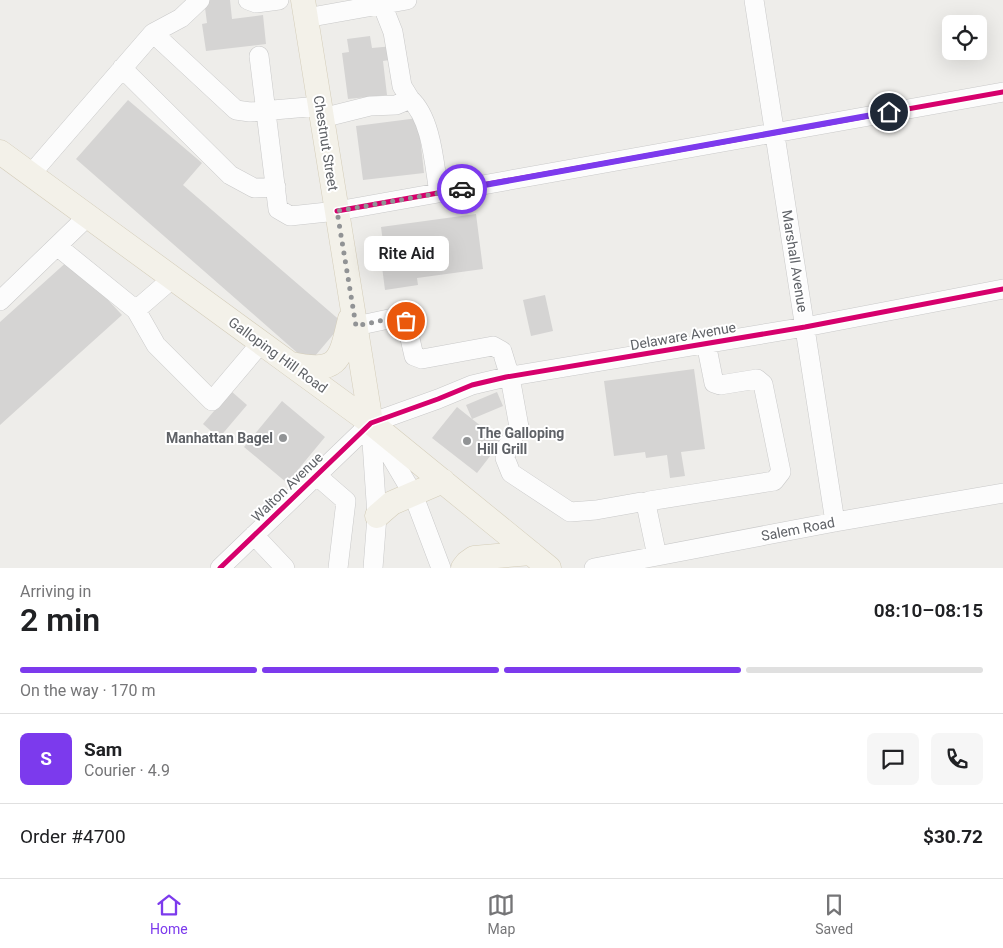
<!DOCTYPE html>
<html lang="en">
<head>
<meta charset="utf-8">
<style>
  :root { --surface:#fff; --page:#f6f6f6; --text:#202124; --muted:#757577; --line:#e0e0e0; --accent:#7c3aed }
  body { margin:0; font-family:Roboto,sans-serif; background:var(--page); color:var(--text); height:100vh; display:flex; flex-direction:column; font-size:19px; white-space:nowrap }
  * { box-sizing:border-box; margin:0 }
  p { font-size:16px; color:var(--muted) }
  .icon { flex:none; width:28px; height:28px; fill:none; stroke:currentColor; stroke-width:2; stroke-linecap:round; stroke-linejoin:round }
  .map { position:relative; height:568px; overflow:hidden }
  .sheet { display:flex; flex-direction:column; background:var(--surface); flex:1 }
  .sheet>* { flex:none }
  .tools { position:absolute; left:942px; top:15px; display:grid; gap:10px }
  .tools a { display:grid; place-items:center; width:45px; height:45px; border-radius:8px; background:var(--surface); box-shadow:0 5px 20px #0002; font-size:25px }
  .pin { position:absolute; display:grid; place-items:center; width:42px; height:42px; color:#fff; margin:-21px; border:2px solid #fff; border-radius:50%; box-shadow:0 1px 5px #0007 }
  .courier { position:absolute; display:grid; place-items:center; width:50px; height:50px; margin:-25px; border:4px solid #7c3aed; border-radius:50%; background:#fff; color:#222; box-shadow:0 1px 6px #0007 }
  .bubble { position:absolute; height:35px; border-radius:8px; background:var(--surface); box-shadow:0 5px 20px #0002; font-size:16px; font-weight:600; line-height:35px; text-align:center }
  .head em { font-style:normal; font-weight:600 }
  .head div { display:flex; flex-direction:column-reverse }
  .head { display:flex; align-items:center; justify-content:space-between; height:85px; padding:0 20px }
  h1 { font-size:32px; font-weight:600; line-height:38px }
  .bar { display:grid; grid-template-columns:repeat(4,1fr); gap:8px 5px; align-content:center; height:60px; padding:0 20px }
  .bar i { height:6px; border-radius:4px; background:var(--line) }
  .bar .active { background:var(--accent) }
  .bar p { grid-column:span 4 }
  .line { display:flex; align-items:center; gap:12px; padding:0 20px; border-top:1px solid var(--line) }
  .line div { flex:1 }
  .round { display:grid; place-items:center; flex:none; width:52px; height:52px; border-radius:8px; background:var(--page) }
  .menu { display:flex; justify-content:space-around; align-items:center; height:70px; border-top:1px solid var(--line); background:var(--surface); font-size:14px; color:var(--muted) }
  .menu a { display:grid; justify-items:center; gap:2px }
  .menu .active { color:var(--accent) }
  .map>svg:first-child { display:block }
  .building { fill:#d5d4d3 }
  .lines { fill:none; stroke-linecap:round; stroke-linejoin:round }
  .minor-casing { stroke:#c9c9c9; stroke-width:20 }
  .major-casing { stroke:#d4cdb9; stroke-width:25 }
  .minor { stroke:#fcfcfc; stroke-width:19 }
  .major { stroke:#f3f1e9; stroke-width:24 }
  .cycleway-casing { stroke:#fff; stroke-width:8 }
  .cycleway { stroke:#d6006c; stroke-width:5 }
  .done { stroke:#919395; stroke-width:5; stroke-dasharray:0 9 }
  .route { stroke:#7c3aed; stroke-width:6 }
  .poi-dot { fill:#919395; stroke:#fff; stroke-width:2 }
  .labels { text-anchor:middle; dominant-baseline:central; stroke-width:4; stroke-linejoin:round; paint-order:stroke }
  .street-label { font-size:14px; fill:#5f6267; stroke:#fff }
  .poi-label { font-size:14px; font-weight:bold; fill:#5f6267; stroke:#fff; text-anchor:start }
</style>
</head>
<body>
<div class="map">
<svg width="1003" height="568" viewBox="0 0 1003 568">
  <rect width="100%" height="100%" fill="#eeedea"/>
  <path class="building" d="M204 0H230L232 19 263 15 266 44 206 51 202 24 207 23Z
    M370 36 372 48 394 46 396 59 383 61 387 95 348 99 342 53 349 52 347 39Z
    M128 100 202 163 183 185 343 323 309 363 76 159Z
    M418 118 424 173 363 180 356 126Z
    M476 214 483 269 417 278 418 285 385 290 381 259 385 258 381 227Z
    M70 259 122 315 0 425V322Z
    M545 295 553 331 531 336 523 300Z
    M694 369 705 449 681 452 685 476 670 478 667 455 646 458 645 452 614 456 604 381Z
    M231 391 247 405 219 438 203 424Z
    M497 392 503 406 472 419 466 405Z
    M282 401 325 437 287 483 244 447Z
    M457 407 501 442 477 473 432 438Z"/>
  <g class="lines">
    <g class="minor-casing">
      <path id="minor" d="M248 0 256 3 279 0
        M754 0 835 522
        M306 18 407 0
        M153 33 181 18 200 0
        M259 56 278 209 290 216 337 211 1003 92
        M122 68 230 175 254 188 276 187
        M410 99C432 119 434 164 439 193
        M322 118 370 106 396 105 410 99 402 86 393 32 382 4
        M31 174 153 33 236 110 250 112 320 106
        M57 246 136 310 156 345 212 401 261 343
        M0 301 88 216
        M136 310 173 278
        M356 326 398 317 406 321 414 356 422 359 493 346 502 351 510 377 519 427 507 447 505 458 511 473 570 512 596 510 641 502 646 504 657 556
        M371 427 377 516 373 568
        M377 433 413 494 441 568
        M316 475 346 501 338 568
        M646 504 649 501 774 481 781 472 763 384 757 379 720 385 714 383 706 343
        M254 535 285 568
        M220 568 371 423 438 399 472 385 506 377 805 327 1003 289
        M594 568 835 522 1003 493"/>
    </g>
    <g class="major-casing">
      <path id="major" d="M303 0 371 423
        M0 152 371 423 549 568
        M291 364C339 374 340 361 350 319
        M377 516 392 503 443 481
        M463 568 467 563 474 558 531 553"/>
    </g>
    <use href="#minor" class="minor"/>
    <use href="#major" class="major"/>
    <g class="cycleway-casing">
      <path id="cycleway" d="M337 211 1003 92
        M220 568 371 423 438 399 472 385 506 377 805 327 1003 289"/>
    </g>
    <use href="#cycleway" class="cycleway"/>
  </g>
  <g class="lines">
    <path class="done" d="M406 321 398 317 356 326 337 211 462 189"/>
    <path class="route" d="M462 189 889 112"/>
  </g>
  <g class="poi-dot">
    <circle cx="283" cy="438" r="5"/>
    <circle cx="467" cy="441" r="5"/>
  </g>
  <g class="labels">
    <g class="street-label">
      <text transform="translate(326 143) rotate(81)">Chestnut Street</text>
      <text transform="translate(795 261) rotate(81)">Marshall Avenue</text>
      <text transform="translate(683 336) rotate(-10)">Delaware Avenue</text>
      <text transform="translate(278 355) rotate(36)">Galloping Hill Road</text>
      <text transform="translate(287 487) rotate(-44)">Walton Avenue</text>
      <text transform="translate(798 529) rotate(-11)">Salem Road</text>
    </g>
    <g class="poi-label">
      <text x="477" y="433">The Galloping<tspan x="477" dy="16">Hill Grill</tspan></text>
      <text x="273" y="438" text-anchor="end">Manhattan Bagel</text>
    </g>
  </g>
</svg>
<div class="tools">
<a><svg class="icon" aria-label="locate" viewBox="0 0 24 24"><circle cx="12" cy="12" r="6"/><path d="M12 2v4M12 18v4M2 12h4M18 12h4"/></svg></a>
</div>
<div class="pin" style="left:406px;top:321px;background:#ea580c"><svg class="icon" aria-label="bag" viewBox="0 0 24 24"><path d="M5 8h14l-1 12H6zM9 8a3 3 0 0 1 6 0"/></svg></div>
<div class="pin" style="left:889px;top:112px;background:#1f2937"><svg class="icon" aria-label="home" viewBox="0 0 24 24"><path d="M3 11l9-7 9 7M6 9v11h12V9"/></svg></div>
<div class="courier" style="left:462px;top:189px"><svg class="icon" aria-label="car" viewBox="0 0 24 24"><path d="M5 17H2v-5l4-1 3-4h7l3 4 3 1v5h-3M9 17h6M6 11h13"/><circle cx="7" cy="17" r="2"/><circle cx="17" cy="17" r="2"/></svg></div>
<div class="bubble" style="left:364px;top:236px;width:85px">Rite Aid</div>
</div>
<section class="sheet">
<div class="head"><div><h1>2 min</h1><p>Arriving in</p></div><em>08:10–08:15</em></div>
<div class="bar"><i class="active"></i><i class="active"></i><i class="active"></i><i></i><p>On the way · 170 m</p></div>
<div class="line" style="height:90px"><b class="round" style="background:var(--accent);color:#fff">S</b><div><b>Sam</b><p>Courier · 4.9</p></div><a class="round"><svg class="icon" aria-label="chat" viewBox="0 0 24 24"><path d="M4 5h16v11H9l-5 4z"/></svg></a><a class="round"><svg class="icon" aria-label="phone" viewBox="0 0 24 24"><path d="M5 4h4l2 5-3 2q2 4 5 5l2-3 5 2v4C11 20 4 13 5 4z"/></svg></a></div>
<div class="line" style="height:65px"><div>Order #4700</div><b>$30.72</b></div>
</section>
<nav class="menu">
<a class="active"><svg class="icon" aria-label="home" viewBox="0 0 24 24"><path d="M3 11l9-7 9 7M6 9v11h12V9"/></svg>Home</a>
<a><svg class="icon" aria-label="map" viewBox="0 0 24 24"><path d="M3 6l6-2 6 2 6-2v14l-6 2-6-2-6 2zM9 4v14M15 6v14"/></svg>Map</a>
<a><svg class="icon" aria-label="saved" viewBox="0 0 24 24"><path d="M7 4h10v16l-5-4-5 4z"/></svg>Saved</a>
</nav>
</body>
</html>
